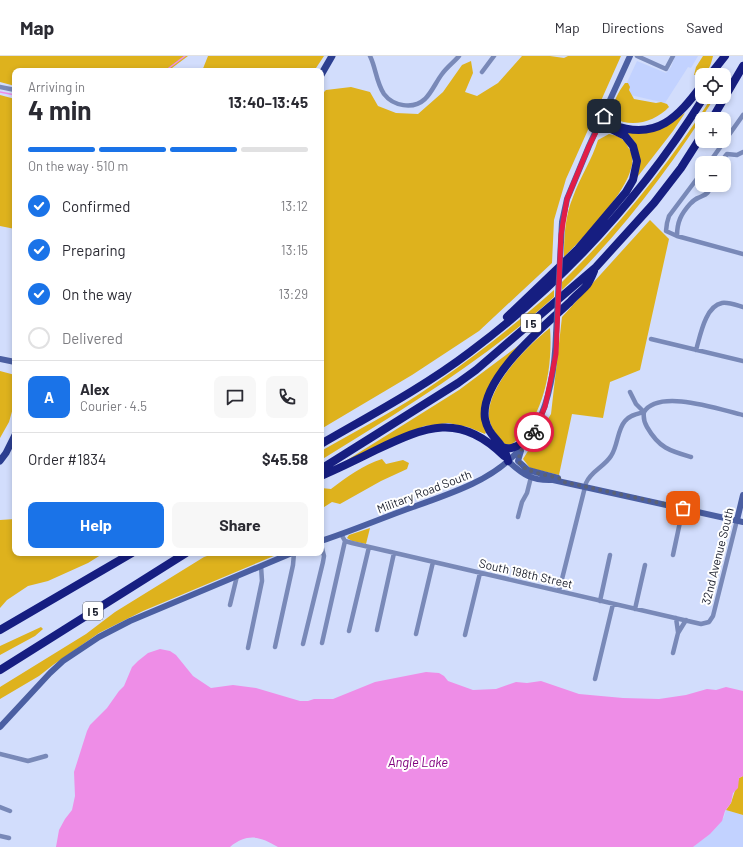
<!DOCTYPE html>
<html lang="en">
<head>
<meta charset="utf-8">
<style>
  :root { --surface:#fff; --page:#f7f7f7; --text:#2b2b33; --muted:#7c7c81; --line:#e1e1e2; --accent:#1a73e8 }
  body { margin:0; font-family:Barlow,sans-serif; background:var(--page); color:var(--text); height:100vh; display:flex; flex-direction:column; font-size:15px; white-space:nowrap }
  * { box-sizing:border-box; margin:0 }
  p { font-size:13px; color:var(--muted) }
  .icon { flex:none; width:22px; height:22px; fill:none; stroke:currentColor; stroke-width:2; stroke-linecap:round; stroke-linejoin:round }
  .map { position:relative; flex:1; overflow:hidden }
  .details { position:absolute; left:12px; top:12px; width:312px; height:488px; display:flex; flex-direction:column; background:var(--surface); border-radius:8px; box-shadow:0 2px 6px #0003 }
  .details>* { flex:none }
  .tools { position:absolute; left:695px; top:12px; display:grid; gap:8px }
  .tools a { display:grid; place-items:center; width:36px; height:36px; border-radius:8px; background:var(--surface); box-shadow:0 2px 6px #0003; font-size:20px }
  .pin { position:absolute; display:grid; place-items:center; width:34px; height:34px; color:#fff; margin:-17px; border-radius:8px; box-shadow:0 2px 6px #0006 }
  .courier { position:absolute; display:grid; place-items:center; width:40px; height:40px; margin:-20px; border:3px solid #e11d48; border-radius:50%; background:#fff; color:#222; box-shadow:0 1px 5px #0007 }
  .headline em { font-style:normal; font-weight:700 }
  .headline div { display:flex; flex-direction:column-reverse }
  .headline { display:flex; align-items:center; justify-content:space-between; height:68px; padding:0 16px }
  h1 { font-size:26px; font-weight:700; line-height:30px }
  .bar { display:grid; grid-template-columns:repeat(4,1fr); gap:6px 4px; align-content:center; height:48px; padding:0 16px }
  .bar i { height:5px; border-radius:3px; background:var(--line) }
  .bar .current { background:var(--accent) }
  .bar p { grid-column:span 4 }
  .line { display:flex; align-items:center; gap:10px; padding:0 16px; border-top:1px solid var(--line) }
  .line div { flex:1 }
  .round { display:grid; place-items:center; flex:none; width:42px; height:42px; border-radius:8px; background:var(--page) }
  ol { padding:0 16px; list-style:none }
  li { display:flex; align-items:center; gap:12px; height:44px }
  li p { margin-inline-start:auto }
  li .icon { padding:4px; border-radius:50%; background:var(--accent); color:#fff; stroke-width:4 }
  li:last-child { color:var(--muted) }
  li i { width:22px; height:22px; border:2px solid var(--line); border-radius:50% }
  .button { display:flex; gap:8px; margin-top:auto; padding:8px 16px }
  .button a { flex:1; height:46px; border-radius:8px; background:var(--accent); color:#fff; font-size:16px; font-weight:700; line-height:46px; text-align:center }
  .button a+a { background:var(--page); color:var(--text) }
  header { display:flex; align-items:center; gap:24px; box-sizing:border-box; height:56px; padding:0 20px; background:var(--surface); border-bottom:1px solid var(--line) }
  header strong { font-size:19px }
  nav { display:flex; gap:22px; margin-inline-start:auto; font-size:14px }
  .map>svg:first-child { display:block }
  .built { fill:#c2d2ff }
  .green { fill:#deb21d }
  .water { fill:#ee8de7 }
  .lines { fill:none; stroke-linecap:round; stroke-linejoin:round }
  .stream { stroke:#ee8de7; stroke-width:1.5 }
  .street { stroke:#7989b8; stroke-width:4.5 }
  .secondary { stroke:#4b5fa2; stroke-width:6 }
  .primary { stroke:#2c3f91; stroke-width:7 }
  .highway { stroke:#161e81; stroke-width:8 }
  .secondary-bridge { stroke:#4b5fa2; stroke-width:6 }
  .done { stroke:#5a6175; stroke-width:4; stroke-dasharray:0 7.2 }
  .route { stroke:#e11d48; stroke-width:5 }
  .labels { text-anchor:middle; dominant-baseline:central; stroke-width:4; stroke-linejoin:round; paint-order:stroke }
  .shield { fill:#fff; stroke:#5f626b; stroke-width:1 }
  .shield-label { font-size:11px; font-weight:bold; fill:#1a1e2c }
  .street-label { font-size:12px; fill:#1a1e2c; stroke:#fff }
  .water-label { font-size:13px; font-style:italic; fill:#81027e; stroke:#fff }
</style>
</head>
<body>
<header>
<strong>Map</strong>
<nav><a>Map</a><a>Directions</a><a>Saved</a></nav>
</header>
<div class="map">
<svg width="743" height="791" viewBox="0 0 743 791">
  <rect width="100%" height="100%" fill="#d2ddfc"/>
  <path class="built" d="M675 0H698L691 12 688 11 665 47 622 37 637 5 666 17 671 11Z
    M726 754 743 759V791H693L710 777 724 761Z"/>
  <path class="green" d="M0 0H188L168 15H15V30L0 26Z
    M208 0H324L314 15H202Z
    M522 0H550L564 2 568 0H621L566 123 554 164 552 207 479 275 412 319 321 373V39L326 34 351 31 370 36 378 50 396 57 418 58 443 36 462 9 471 5 473 17 465 36 477 40 498 27Z
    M703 0H713C710 12 708 19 694 19L696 11Z
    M625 27H628L630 31 629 34 634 43 656 47 661 46 667 48 669 51C655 66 630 73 613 61 612 47 617 38 625 27Z
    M0 39 15 43V173L0 170Z
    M712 41H715C671 111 622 176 562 234V226C620 169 668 109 712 41Z
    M685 57 673 75 635 124 636 88 631 81 624 74 673 65Z
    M609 78C618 80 624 82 628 91 629 93 632 96 632 99 638 127 583 182 564 201 564 181 565 160 573 141 580 121 592 104 598 84Z
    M650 164 669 183 640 314 610 326 603 362 572 358 559 419 530 412 523 403 551 358 562 261Z
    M554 234V241C483 305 402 354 321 404V395C360 373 400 352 437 326 478 298 517 267 554 234Z
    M550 272C553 312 544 364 511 389L505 388C498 381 491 373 489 362 486 331 527 290 550 272Z
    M530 281 486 337 481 354 486 376 485 378 468 371 448 367 424 370 344 406 459 334Z
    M0 315 15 319V345L9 366 0 382Z
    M382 403 386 408 403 404 409 407 407 413 381 425 340 448 332 446 321 453V432L331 433C347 421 363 409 382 403Z
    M15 463V497H104L88 507 48 525 28 530 7 544 0 552V464Z
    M370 472 366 488 352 485 347 482 349 479Z
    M216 497H281L143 555 99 577 53 609 39 620 0 643V631L86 578 115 556 204 501Z
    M41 571 43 573 35 580 0 599V590Z
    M743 720V759L726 754 731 747 739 722Z"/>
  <path class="water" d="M160 593 170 595 176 599 193 620 211 632 233 629 256 632 300 645H308L314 643H333L375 626 426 616 439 617 444 620 448 625 473 634 496 633 516 626 527 627 541 625 579 638 623 642 659 643 686 639 707 633 716 634 726 631 743 635V720L739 722 738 732 733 737 731 747 725 755 722 765 710 778 693 791H278C260 780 247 777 230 791H56L59 774 65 763 72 754 75 740 74 716 87 675 90 669 107 652 119 635 124 630 132 611 138 605 148 597Z"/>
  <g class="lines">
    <path class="stream" d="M165 15 185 0
      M0 36 15 39"/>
    <path class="street" d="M370 0C376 12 376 26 384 38 393 50 413 54 425 43 432 36 436 26 442 18 447 11 454 6 459 0
      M637 0 666 13 673 0
      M482 16 494 0
      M0 31 15 34
      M709 107 743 59
      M720 107 727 98 737 99 743 96
      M702 116 669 160 667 167 666 175 677 180 743 198
      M677 180C677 166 681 158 690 148 692 146 695 143 698 142 706 138 708 139 711 129
      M651 283 743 305
      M696 294C700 281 705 250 722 247 728 246 736 249 743 251
      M630 336 636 348 644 356C659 332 721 354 743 359
      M518 461 522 446 527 437 531 421
      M341 478 345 485 352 487 701 568 709 566 713 560 737 464
      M673 499 683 452
      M559 535 586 427C591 415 604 411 611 400 618 390 617 374 625 365 630 359 637 358 644 356 643 362 644 366 647 371 659 392 670 395 691 401
      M600 545 610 499
      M230 549 237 520
      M635 553 645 509
      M676 562 678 576
      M377 574 394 497
      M349 575 369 491
      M416 578 433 506
      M465 579 480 517
      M322 587 345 485
      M303 588 323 506 324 500 321 488
      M275 591 293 509 294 497
      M248 592 262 525 261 510
      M673 597 678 577 686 564
      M595 623 613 548
      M0 698 28 705 46 700
      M0 751 10 755
      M0 780 9 782"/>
    <path class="secondary" d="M561 185 562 166 567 143 589 90 630 0
      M0 303 15 306
      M521 395 518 405 528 414 558 422
      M508 405C523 419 532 425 553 424L743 466
      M737 464 743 439
      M321 485C352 475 382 462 413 451 433 444 453 437 472 428 537 398 554 345 556 278
      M0 671 50 617 63 605 99 581 130 565 292 497"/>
    <path class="primary" d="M321 19 332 0
      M0 405 6 397 15 379"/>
    <path class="highway" d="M710 19 725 0
      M712 63 743 10
      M613 69C657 85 678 61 702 29
      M507 261 577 194 626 136 633 124 637 105 633 90 625 80 607 71 600 67
      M321 388C371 359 424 331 470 296 565 225 641 142 704 41
      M501 390C510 396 517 389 526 386
      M508 405C507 401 506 397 504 394 497 382 488 378 485 363 479 323 543 271 570 246 575 240 582 235 587 229 590 225 592 220 594 215
      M321 413 458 327 476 314 596 211 654 147 681 112 702 79
      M321 420C340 412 358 403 376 394 426 370 460 356 504 400
      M0 574 132 497
      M0 614 186 497"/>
    <path class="secondary-bridge" d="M556 278 561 185"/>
  </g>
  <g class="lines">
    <path class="done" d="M534 376 522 392 518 404C524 418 547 418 561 423L564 426 683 452"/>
    <path class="route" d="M534 376 545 351 556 298 561 179 567 143 589 90 604 60"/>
  </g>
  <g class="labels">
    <g class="shield">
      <rect x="521" y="258" width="20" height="18" rx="3"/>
      <rect x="83" y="546" width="20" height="18" rx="3"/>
    </g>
    <g class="shield-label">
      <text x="531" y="267">I 5</text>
      <text x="93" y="555">I 5</text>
    </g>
    <g class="street-label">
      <text transform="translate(424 435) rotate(-21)">Military Road South</text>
      <text transform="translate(717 500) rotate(-76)">32nd Avenue South</text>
      <text transform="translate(526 517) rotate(13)">South 198th Street</text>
    </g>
    <g class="water-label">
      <text x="418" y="706">Angle Lake</text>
    </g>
  </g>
</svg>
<div class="tools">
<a><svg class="icon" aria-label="locate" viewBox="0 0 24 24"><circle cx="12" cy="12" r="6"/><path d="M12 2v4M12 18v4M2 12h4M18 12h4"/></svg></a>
<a>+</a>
<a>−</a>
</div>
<div class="pin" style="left:683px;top:452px;background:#ea580c"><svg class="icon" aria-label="bag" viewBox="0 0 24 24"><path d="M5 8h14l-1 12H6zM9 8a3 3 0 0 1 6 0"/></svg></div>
<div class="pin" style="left:604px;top:60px;background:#1f2937"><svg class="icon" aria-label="home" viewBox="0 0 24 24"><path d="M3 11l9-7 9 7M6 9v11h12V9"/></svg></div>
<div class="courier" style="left:534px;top:376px"><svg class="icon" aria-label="bike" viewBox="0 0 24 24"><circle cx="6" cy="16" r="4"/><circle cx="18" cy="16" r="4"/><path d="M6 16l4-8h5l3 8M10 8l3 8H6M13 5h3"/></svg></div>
<section class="details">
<div class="headline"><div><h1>4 min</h1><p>Arriving in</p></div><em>13:40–13:45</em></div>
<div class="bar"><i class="current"></i><i class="current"></i><i class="current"></i><i></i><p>On the way · 510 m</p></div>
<ol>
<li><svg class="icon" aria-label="check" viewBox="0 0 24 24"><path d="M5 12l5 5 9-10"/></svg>Confirmed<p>13:12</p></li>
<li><svg class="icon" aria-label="check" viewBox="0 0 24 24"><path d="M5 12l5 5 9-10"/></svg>Preparing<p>13:15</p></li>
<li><svg class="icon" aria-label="check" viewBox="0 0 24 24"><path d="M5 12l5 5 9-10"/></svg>On the way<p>13:29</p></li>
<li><i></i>Delivered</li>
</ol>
<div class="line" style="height:72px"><b class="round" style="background:var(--accent);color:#fff">A</b><div><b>Alex</b><p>Courier · 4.5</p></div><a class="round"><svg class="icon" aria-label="chat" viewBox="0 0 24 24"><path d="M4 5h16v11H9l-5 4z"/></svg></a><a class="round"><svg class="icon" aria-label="phone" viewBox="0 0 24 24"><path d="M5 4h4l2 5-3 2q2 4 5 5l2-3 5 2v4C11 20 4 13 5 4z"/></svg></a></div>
<div class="line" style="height:52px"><div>Order #1834</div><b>$45.58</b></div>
<div class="button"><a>Help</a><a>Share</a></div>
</section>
</div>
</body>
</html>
